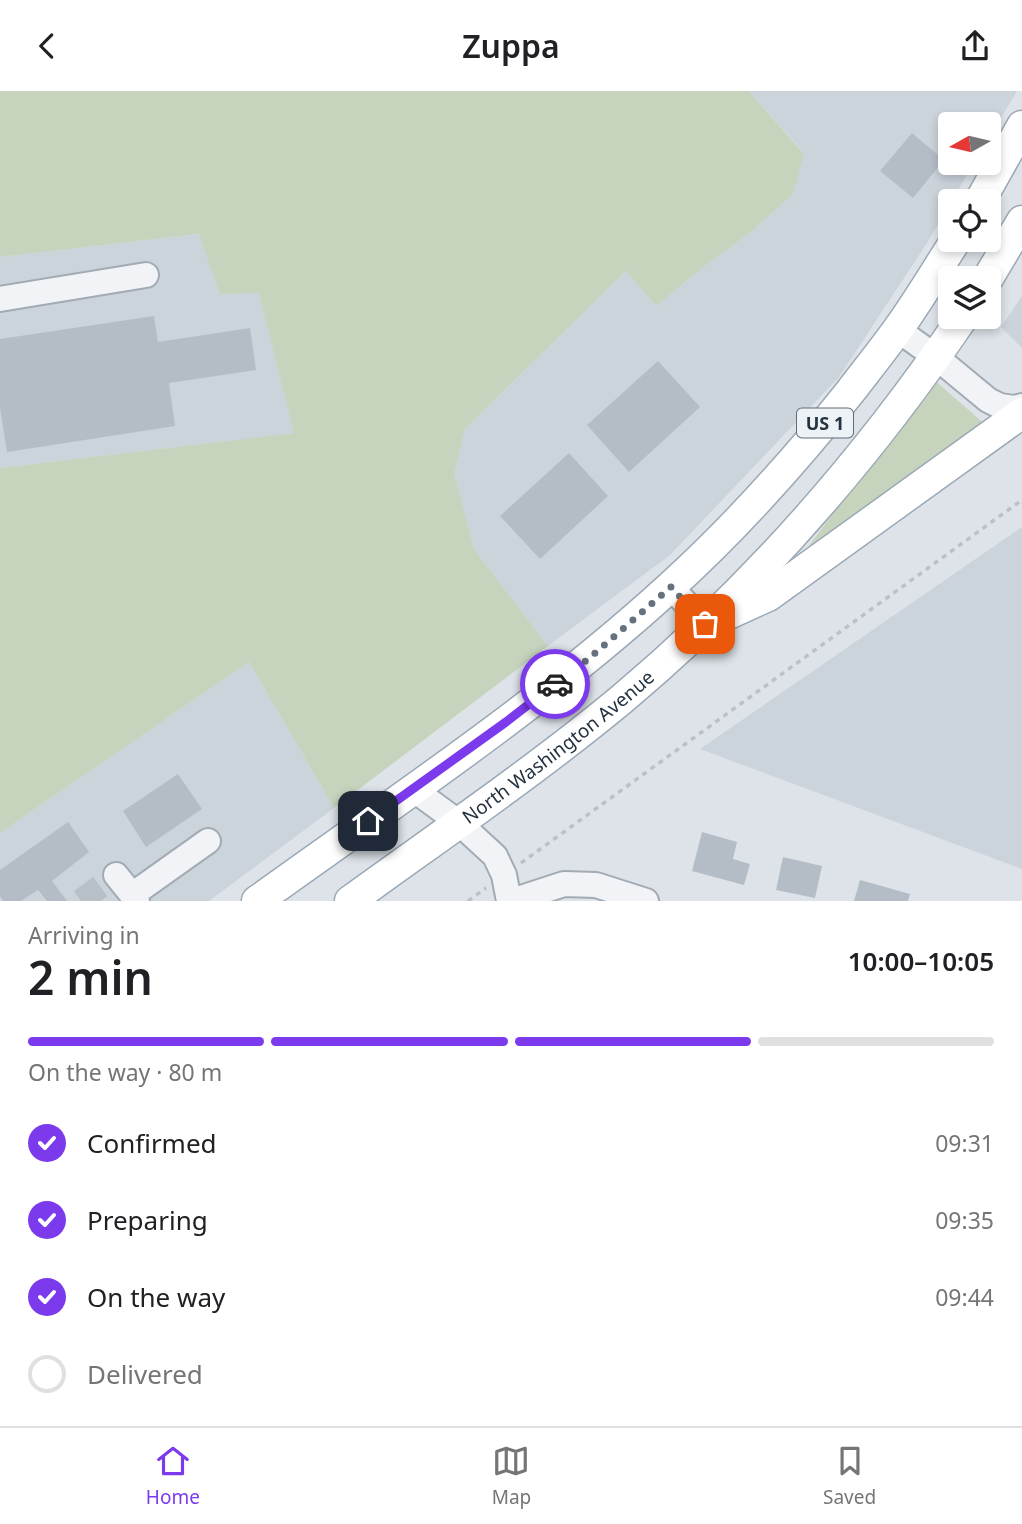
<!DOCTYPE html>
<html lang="en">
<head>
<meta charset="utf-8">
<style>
  :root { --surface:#fff; --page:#f6f6f6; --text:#202124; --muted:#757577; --line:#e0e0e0; --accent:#7c3aed }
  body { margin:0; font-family:"Noto Sans",sans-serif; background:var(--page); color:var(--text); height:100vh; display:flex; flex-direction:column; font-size:26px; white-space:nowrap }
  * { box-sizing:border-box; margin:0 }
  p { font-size:23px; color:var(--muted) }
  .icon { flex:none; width:38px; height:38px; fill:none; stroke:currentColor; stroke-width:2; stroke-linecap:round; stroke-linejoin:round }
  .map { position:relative; height:810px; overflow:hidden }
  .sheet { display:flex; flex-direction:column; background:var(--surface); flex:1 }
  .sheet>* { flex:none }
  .needle { width:46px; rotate:262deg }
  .controls { position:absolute; left:938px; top:21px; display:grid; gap:14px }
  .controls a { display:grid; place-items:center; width:63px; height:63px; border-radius:7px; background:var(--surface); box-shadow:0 4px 10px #0003; font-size:35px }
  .pin { position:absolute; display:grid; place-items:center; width:60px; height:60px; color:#fff; margin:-30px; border-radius:14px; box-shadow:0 4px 10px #0006 }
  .courier { position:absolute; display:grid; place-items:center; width:70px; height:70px; margin:-35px; border:5px solid #7c3aed; border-radius:50%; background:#fff; color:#222; box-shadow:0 2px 9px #0007 }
  .headline em { font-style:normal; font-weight:600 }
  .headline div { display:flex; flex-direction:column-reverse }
  .headline { display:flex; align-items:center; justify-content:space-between; height:119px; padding:0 28px }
  h1 { font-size:46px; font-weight:600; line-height:52px }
  .bar { display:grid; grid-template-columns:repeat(4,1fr); gap:10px 7px; align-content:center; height:84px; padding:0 28px }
  .bar i { height:9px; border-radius:5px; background:var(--line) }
  .bar .selected { background:var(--accent) }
  .bar p { grid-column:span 4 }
  ol { padding:0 28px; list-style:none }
  li { display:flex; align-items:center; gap:21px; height:77px }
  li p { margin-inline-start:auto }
  li .icon { padding:7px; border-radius:50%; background:var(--accent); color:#fff; stroke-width:4 }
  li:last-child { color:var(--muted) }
  li i { width:38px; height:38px; border:4px solid var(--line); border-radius:50% }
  header { display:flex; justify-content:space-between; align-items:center; height:91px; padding:0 28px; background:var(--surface); font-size:32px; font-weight:600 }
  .tab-bar { display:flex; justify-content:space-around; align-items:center; height:98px; border-top:2px solid var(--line); background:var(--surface); font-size:19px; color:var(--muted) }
  .tab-bar a { display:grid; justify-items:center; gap:4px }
  .tab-bar .selected { color:var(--accent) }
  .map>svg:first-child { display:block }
  .built { fill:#cbd3db }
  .green { fill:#c6d4be }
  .building { fill:#b4bdc6 }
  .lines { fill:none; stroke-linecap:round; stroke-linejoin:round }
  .minor-tunnel { stroke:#b8c0c7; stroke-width:24; stroke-dasharray:24 12; stroke-linecap:butt }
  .minor-casing { stroke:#a2abb3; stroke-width:28 }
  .major-casing { stroke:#9ba9b6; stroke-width:33 }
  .path { stroke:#bcc1c8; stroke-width:3.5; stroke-dasharray:5 5; stroke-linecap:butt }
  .minor { stroke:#f1f3f7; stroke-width:24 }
  .major { stroke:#fff; stroke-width:30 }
  .done { stroke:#65717c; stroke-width:7; stroke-dasharray:0 12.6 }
  .route { stroke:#7c3aed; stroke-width:9 }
  .labels { text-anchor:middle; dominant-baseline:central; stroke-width:5; stroke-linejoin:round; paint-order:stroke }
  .shield { fill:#edf2f6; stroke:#616c77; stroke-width:2 }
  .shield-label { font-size:18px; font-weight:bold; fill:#253341 }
  .street-label { font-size:19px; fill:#253341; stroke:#edf2f6 }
</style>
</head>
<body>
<header><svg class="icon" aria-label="back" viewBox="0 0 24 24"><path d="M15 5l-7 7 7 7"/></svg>Zuppa<svg class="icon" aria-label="share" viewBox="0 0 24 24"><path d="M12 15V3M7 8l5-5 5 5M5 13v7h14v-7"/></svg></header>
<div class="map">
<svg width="1022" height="810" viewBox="0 0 1022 810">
  <rect width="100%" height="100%" fill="#dde3e9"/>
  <path class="built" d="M749 0H1017L989 47V33H950V72H974L927 152 839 286 670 464 548 555 474 458 454 382 465 338 626 180 656 215 705 175 751 141 793 103 804 62Z
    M200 143 220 203 259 201 295 342 0 377V166Z
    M1022 205V257L1001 236Z
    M1022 436V778L700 658Z
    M249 571 334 717 209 810H0V742Z"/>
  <path class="green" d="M0 0H749L804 63 793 103 751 141 705 175 656 215 626 180 465 338 454 382 474 458 548 555 334 717 249 571 0 742V377L294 342 259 202 220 203 199 143 0 166Z
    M933 288 987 335 797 471Z"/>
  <path class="building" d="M912 42 944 69 913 107 880 80Z
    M154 225 158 251 250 237 256 279 169 292 175 335 7 361 0 317V248Z
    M658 270 700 316 629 381 587 334Z
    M569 362 608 405 540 468 500 425Z
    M178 683 202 718 146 756 123 720Z
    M68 731 89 761 52 790 67 810H47L38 799 21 810H3L0 805V779Z
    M702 741 737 751 733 768 750 773 744 794 692 780Z
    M783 766 822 775 815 807 776 799Z
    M860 789 910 803 908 810H854Z"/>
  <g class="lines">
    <path class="minor-tunnel" d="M81 810 116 784"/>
    <g class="minor-casing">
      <path id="minor" d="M0 208 146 184
        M898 239 936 266 988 309 1000 315 1014 317 1022 315
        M671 496 705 533
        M413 698 458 731 495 765 504 784 509 810
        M116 784 137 810
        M132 804 208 750
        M512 810 564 793 596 794 646 810"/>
    </g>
    <g class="major-casing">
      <g id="major">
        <path d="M980 110 1022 35"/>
        <path d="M988 187 1022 130"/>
        <path d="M724 525 768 505 1022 322"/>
        <path d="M257 810C397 709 542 613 670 496 736 436 795 370 850 301 866 280 883 259 898 238 919 209 937 178 956 149"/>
        <path id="s1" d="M350 810C441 744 535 680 622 608 753 498 867 368 963 226"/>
      </g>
    </g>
    <path class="path" d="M521 772 1022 409
      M468 810 486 797"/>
    <use href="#minor" class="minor"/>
    <use href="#major" class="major"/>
  </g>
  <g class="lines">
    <path class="done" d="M555 593 587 569 671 496 705 533"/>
    <path class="route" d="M368 730 506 631 555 593"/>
  </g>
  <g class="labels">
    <rect class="shield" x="797" y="317.5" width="56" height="29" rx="5"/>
    <g class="shield-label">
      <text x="825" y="332">US 1</text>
    </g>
    <g class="street-label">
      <text stroke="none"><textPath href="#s1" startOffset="259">North Washington Avenue</textPath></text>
    </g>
  </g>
</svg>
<div class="controls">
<a><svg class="needle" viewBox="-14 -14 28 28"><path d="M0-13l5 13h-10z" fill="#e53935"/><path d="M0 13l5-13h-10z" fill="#757577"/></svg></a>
<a><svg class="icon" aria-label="locate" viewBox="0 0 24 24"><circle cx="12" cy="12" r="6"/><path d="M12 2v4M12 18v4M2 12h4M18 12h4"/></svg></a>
<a><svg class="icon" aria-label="layers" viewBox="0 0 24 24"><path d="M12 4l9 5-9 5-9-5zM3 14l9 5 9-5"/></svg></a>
</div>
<div class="pin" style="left:705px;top:533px;background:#ea580c"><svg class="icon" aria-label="bag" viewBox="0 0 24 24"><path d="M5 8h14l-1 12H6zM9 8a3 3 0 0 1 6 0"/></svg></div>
<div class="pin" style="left:368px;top:730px;background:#1f2937"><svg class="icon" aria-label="home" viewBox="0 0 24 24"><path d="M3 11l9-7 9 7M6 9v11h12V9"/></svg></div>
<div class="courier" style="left:555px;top:593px"><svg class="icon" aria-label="car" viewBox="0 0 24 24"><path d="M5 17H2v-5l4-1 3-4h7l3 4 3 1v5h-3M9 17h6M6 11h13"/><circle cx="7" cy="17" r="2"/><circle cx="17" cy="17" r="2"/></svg></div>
</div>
<section class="sheet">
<div class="headline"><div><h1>2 min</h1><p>Arriving in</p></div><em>10:00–10:05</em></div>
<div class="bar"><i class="selected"></i><i class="selected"></i><i class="selected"></i><i></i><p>On the way · 80 m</p></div>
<ol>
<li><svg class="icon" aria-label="check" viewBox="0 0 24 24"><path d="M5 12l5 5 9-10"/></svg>Confirmed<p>09:31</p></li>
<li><svg class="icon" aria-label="check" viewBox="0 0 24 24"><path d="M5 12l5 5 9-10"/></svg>Preparing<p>09:35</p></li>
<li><svg class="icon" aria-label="check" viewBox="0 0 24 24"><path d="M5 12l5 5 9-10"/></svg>On the way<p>09:44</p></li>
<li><i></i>Delivered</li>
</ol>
</section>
<nav class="tab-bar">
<a class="selected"><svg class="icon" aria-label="home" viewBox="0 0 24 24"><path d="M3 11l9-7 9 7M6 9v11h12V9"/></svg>Home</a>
<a><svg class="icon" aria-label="map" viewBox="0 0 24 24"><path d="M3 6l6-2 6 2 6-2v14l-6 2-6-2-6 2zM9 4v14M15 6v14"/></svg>Map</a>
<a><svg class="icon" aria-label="saved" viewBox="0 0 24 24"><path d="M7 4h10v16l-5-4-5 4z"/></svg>Saved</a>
</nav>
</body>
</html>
